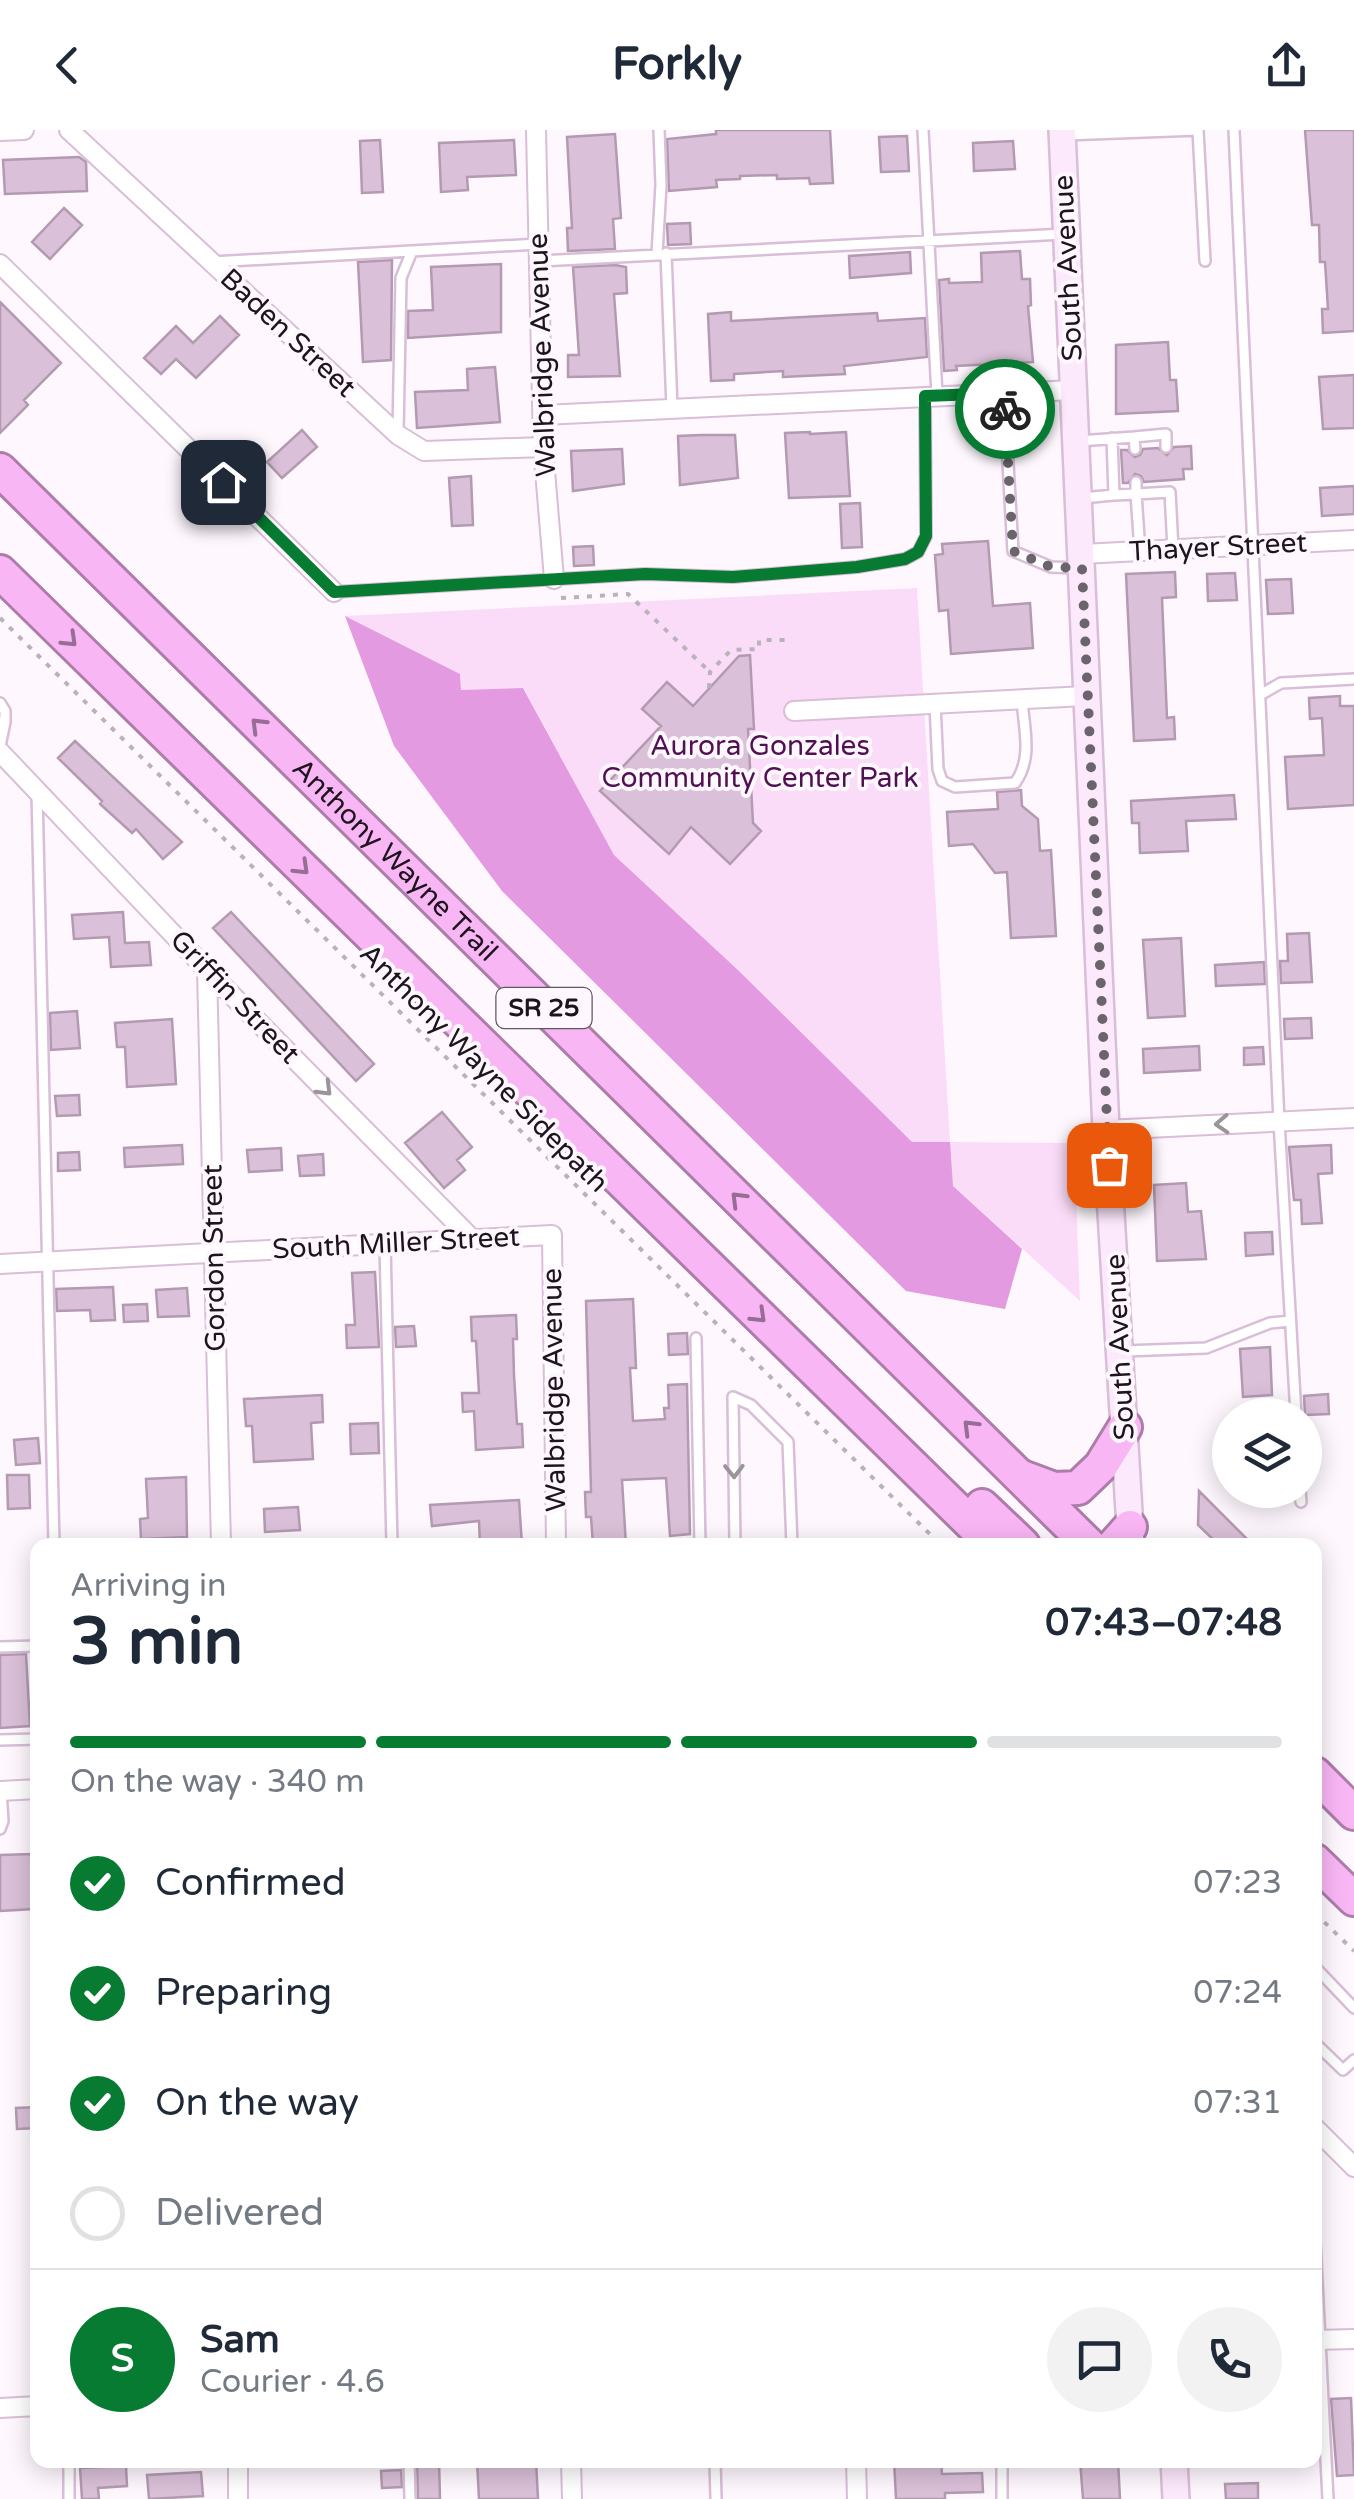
<!DOCTYPE html>
<html lang="en">
<head>
<meta charset="utf-8">
<style>
  :root { --surface:#fff; --page:#f2f2f3; --text:#1f2937; --muted:#747a83; --line:#e0e1e3; --accent:#067b31 }
  body { margin:0; font-family:"Varela Round",sans-serif; background:var(--page); color:var(--text); height:100vh; display:flex; flex-direction:column; font-size:38px; white-space:nowrap }
  * { box-sizing:border-box; margin:0 }
  p { font-size:32px; color:var(--muted) }
  .icon { flex:none; width:55px; height:55px; fill:none; stroke:currentColor; stroke-width:2; stroke-linecap:round; stroke-linejoin:round }
  .map { position:relative; flex:1; overflow:hidden }
  .sheet { position:absolute; left:30px; top:1408px; width:1292px; height:930px; display:flex; flex-direction:column; background:var(--surface); border-radius:20px; box-shadow:0 5px 25px #0003 }
  .sheet>* { flex:none }
  .fabs { position:absolute; left:1212px; top:1268px; display:grid; gap:20px }
  .fabs a { display:grid; place-items:center; width:110px; height:110px; border-radius:50%; background:var(--surface); box-shadow:0 5px 25px #0003; font-size:50px }
  .pin { position:absolute; display:grid; place-items:center; width:85px; height:85px; color:#fff; margin:-42px; border-radius:20px; box-shadow:0 5px 15px #0006 }
  .courier { position:absolute; display:grid; place-items:center; width:100px; height:100px; margin:-50px; border:8px solid #067b31; border-radius:50%; background:#fff; color:#222; box-shadow:0 2px 12px #0007 }
  .head em { font-style:normal; font-weight:700 }
  .head div { display:flex; flex-direction:column-reverse }
  .head { display:flex; align-items:center; justify-content:space-between; height:170px; padding:0 40px }
  h1 { font-size:65px; font-weight:700; line-height:75px }
  .bar { display:grid; grid-template-columns:repeat(4,1fr); gap:15px 10px; align-content:center; height:120px; padding:0 40px }
  .bar i { height:12px; border-radius:8px; background:var(--line) }
  .bar .on { background:var(--accent) }
  .bar p { grid-column:span 4 }
  .line { display:flex; align-items:center; gap:25px; padding:0 40px; border-top:2px solid var(--line) }
  .line div { flex:1 }
  .round { display:grid; place-items:center; flex:none; width:105px; height:105px; border-radius:52px; background:var(--page) }
  ol { padding:0 40px; list-style:none }
  li { display:flex; align-items:center; gap:30px; height:110px }
  li p { margin-inline-start:auto }
  li .icon { padding:10px; border-radius:50%; background:var(--accent); color:#fff; stroke-width:4 }
  li:last-child { color:var(--muted) }
  li i { width:55px; height:55px; border:5px solid var(--line); border-radius:50% }
  header { display:flex; justify-content:space-between; align-items:center; height:130px; padding:0 40px; background:var(--surface); font-size:45px; font-weight:700 }
  .map>svg:first-child { display:block }
  .green { fill:#fbdcf8 }
  .forest { fill:#e39ae0 }
  .building { fill:#dac0d8; stroke:#b39ab1; stroke-width:2.5 }
  .lines { fill:none; stroke-linecap:round; stroke-linejoin:round }
  .lane-casing { stroke:#d9bed7; stroke-width:14 }
  .street-casing { stroke:#d9bed7; stroke-width:22 }
  .secondary-casing { stroke:#d9bed7; stroke-width:30 }
  .highway-casing { stroke:#ac7da9; stroke-width:38 }
  .path { stroke:#b9b2b9; stroke-width:4; stroke-dasharray:5 8; stroke-linecap:butt }
  .lane { stroke:#fff; stroke-width:9 }
  .street { stroke:#fff; stroke-width:18 }
  .secondary { stroke:#fde9fc; stroke-width:25 }
  .highway { stroke:#f9b6f5; stroke-width:32 }
  .oneway { stroke:#966d94 }
  .oneway2 { stroke:#999599 }
  .done { stroke:#6c646c; stroke-width:10; stroke-dasharray:0 18 }
  .route { stroke:#067b31; stroke-width:12 }
  .labels { text-anchor:middle; dominant-baseline:central; stroke-width:8; stroke-linejoin:round; paint-order:stroke }
  .shield { fill:#fef8fe; stroke:#605860; stroke-width:2.5 }
  .shield-label { font-size:25px; font-weight:bold; fill:#1d141d }
  .street-label { font-size:28px; fill:#1d141d; stroke:#fef8fe }
  .park-label { font-size:28px; fill:#511051; stroke:#fef8fe }
</style>
</head>
<body>
<header><svg class="icon" aria-label="back" viewBox="0 0 24 24"><path d="M15 5l-7 7 7 7"/></svg>Forkly<svg class="icon" aria-label="share" viewBox="0 0 24 24"><path d="M12 15V3M7 8l5-5 5 5M5 13v7h14v-7"/></svg></header>
<div class="map">
<svg width="1354" height="2369" viewBox="0 0 1354 2369">
  <rect width="100%" height="100%" fill="#fef8fe"/>
  <path class="green" d="M917 458 950 1012 1074 1013 1080 1171 953 1056 739 841 614 725 524 559 461 560 460 544 345 486Z"/>
  <path class="forest" d="M345 486 460 544 461 560 523 558 614 725 739 841 912 1012H950L953 1056 1022 1119 1005 1179 906 1161 502 761 394 616Z"/>
  <path class="building" d="M716 0H830L833 53 810 54 809 48 777 49V45L740 46V49L716 50 717 57 669 61 667 9 716 4Z
    M1305 0H1354V201L1323 203 1322 179H1328L1325 132H1320L1319 95H1312Z
    M615 4 621 88 613 89 615 119 568 121 567 98H572L567 7Z
    M907 6 909 41 881 42 879 7Z
    M380 10 383 62 362 63 360 11Z
    M514 10 516 45 467 47 468 60 441 62 439 13Z
    M1013 11 1015 39 974 41 973 13Z
    M79 27 86 32 87 61 5 64 3 30Z
    M64 78 82 95 50 129 32 112Z
    M690 93 691 114 668 115 667 94Z
    M1020 121 1022 149H1030L1031 175 1028 176 1033 232 956 236 957 240 944 241 939 150 949 149V153L982 152 981 123Z
    M910 122 911 143 850 148 849 126Z
    M392 130 391 230 363 232 358 132Z
    M501 134V202L408 208V181L433 180 431 137Z
    M615 135 626 137 627 163 614 164 620 246 568 247V225H579L573 137Z
    M0 172 61 233 24 270 28 275 0 303Z
    M731 182V191L877 183 878 191 925 188 927 227 844 236 845 244 783 247V241L734 244V250L711 251 708 184Z
    M220 186 239 205 196 248 176 229 161 244 144 228 176 196 193 213Z
    M1168 212 1170 250H1176L1178 281 1116 284V215Z
    M495 237 500 292 417 298 415 262 468 260 467 239Z
    M1354 245V298L1323 299 1319 247Z
    M302 300 317 317 282 348 267 332Z
    M810 302V304L846 302 850 366 789 368 785 303Z
    M701 305H735L738 348 680 355 678 306Z
    M1191 316 1192 339H1183L1184 349 1144 352 1141 346 1135 344 1128 353H1123L1121 320H1127L1135 327 1140 325 1143 319 1158 318 1167 325 1174 317Z
    M622 319 624 354 573 361 571 321Z
    M471 346 473 395 452 396 449 348Z
    M1354 356V384L1322 386 1320 358Z
    M860 373 862 417 842 418 840 374Z
    M988 411 993 476 1030 473 1033 518 951 524 948 480 939 481 935 425 943 424 942 414Z
    M593 416 594 435 574 436 573 417Z
    M1175 442 1176 467 1162 468 1167 588 1174 587 1175 609 1134 611 1126 444Z
    M1235 443 1237 470 1208 471 1207 444Z
    M1291 449 1293 483 1268 484 1266 450Z
    M750 525 754 599H748L753 693 761 701 730 734 691 697 669 724 600 661 661 596 642 579 667 552 693 576 739 526Z
    M1340 566V576H1354V675L1288 679 1285 627 1324 625 1322 588 1310 589 1309 568Z
    M75 611 182 712 163 729 136 699 132 703 100 674 102 671 58 628Z
    M1021 660 1022 676 1038 689 1040 721 1051 720 1056 806 1011 808 1007 742 995 743 973 714 949 716 947 682 998 679 997 662Z
    M1234 665 1236 689 1186 691 1188 721 1140 723 1139 693H1132L1131 671Z
    M123 782 125 813 149 812 151 835 111 837 109 807 74 809 72 785Z
    M231 782 374 934 356 951 213 798Z
    M1309 803 1312 852 1281 853 1280 831H1288L1287 804Z
    M1181 808 1185 886 1148 888 1143 810Z
    M1264 832 1265 854 1216 856 1215 835Z
    M77 881 80 918 51 920 50 883Z
    M1311 888 1312 908 1285 909 1284 889Z
    M172 889 176 954 127 957 125 917H117L115 893Z
    M1199 916 1200 940 1144 943 1143 919Z
    M1263 917 1264 934 1244 935V918Z
    M79 965 80 985 57 986 55 966Z
    M442 982 472 1017 457 1030 465 1040 444 1058 405 1013Z
    M182 1015 183 1034 125 1037 124 1018Z
    M1331 1015 1332 1043 1318 1044 1322 1093 1302 1094 1301 1070H1294L1289 1017Z
    M281 1018 282 1040 249 1042 247 1020Z
    M79 1022 80 1040 58 1041V1023Z
    M323 1024 324 1045 300 1046 298 1026Z
    M1186 1053 1188 1082 1201 1081 1206 1129 1157 1131 1154 1055Z
    M1272 1102 1273 1124 1246 1126 1245 1103Z
    M375 1142 379 1217 347 1218 346 1195H355L352 1143Z
    M113 1157 115 1190 91 1191 90 1180 57 1181 56 1159Z
    M187 1158 189 1186 158 1187 156 1160Z
    M633 1169 636 1238H630L633 1291 665 1289 664 1278H669L668 1255 687 1254 690 1404 670 1406 666 1348 622 1350 626 1415H593L591 1387H586L585 1362H591L586 1171Z
    M147 1174 148 1191 124 1192 123 1175Z
    M516 1185 517 1209H513L514 1245 517 1294H522L523 1317 476 1320 474 1281 463 1282 462 1263H479L476 1211H472L471 1187Z
    M414 1196 416 1216 396 1217 395 1197Z
    M687 1203 688 1224 669 1225 668 1204Z
    M1270 1217 1272 1265 1243 1267 1240 1219Z
    M1328 1264 1329 1284 1305 1285 1304 1266Z
    M322 1265 323 1292 311 1293 313 1329 254 1332 252 1296H246L244 1269Z
    M378 1293 379 1323 351 1324 350 1294Z
    M38 1308 40 1333 16 1335 14 1310Z
    M7 1345H29L30 1378 8 1379Z
    M186 1347 187 1407 141 1409 140 1389 148 1388 146 1349Z
    M1199 1361 1253 1415H1219L1198 1395Z
    M519 1370 522 1415H480L479 1391 432 1396 430 1375Z
    M298 1377 300 1400 265 1402 264 1379Z
    M26 1524 30 1596 0 1598V1525Z
    M31 1724 34 1779 0 1781V1725Z
    M38 1977V1998L17 1999 16 1978Z
    M1351 2268 1354 2345 1337 2346 1331 2269Z
    M439 2330 440 2369H418L417 2331Z
    M490 2330H536L538 2369H479L477 2331Z
    M894 2330H941L942 2344 982 2343 983 2362 945 2363V2369H896Z
    M1080 2330H1118L1120 2369H1083Z
    M126 2336 127 2356 98 2358 99 2369H82L80 2338Z
    M401 2340 402 2357 382 2358 381 2341Z
    M201 2342 203 2366 149 2369 147 2345Z
    M1258 2353V2369H1226L1225 2354Z"/>
  <g class="lines">
    <g class="lane-casing">
      <path id="lane" d="M923 0 937 265
        M1234 0 1279 991 1296 1285
        M1065 5 1198 0 1205 131
        M666 123 672 278
        M657 124 661 55 659 0
        M540 131 1064 104
        M212 132 538 114
        M1004 263 1013 421 1051 437 1078 438
        M398 302 401 148 412 121
        M1134 307 1166 304V317
        M1112 308 1114 365 1136 364V352
        M1079 311 1134 307 1135 319
        M1082 368 1114 365
        M1140 421 1136 364 1170 362 1173 419
        M334 462 645 444 733 447 857 437 905 429 918 422 926 406 925 268
        M1260 565 1281 553 1354 549
        M0 573 5 581V592H0
        M935 574 938 639 942 651 955 657 1015 653C1033 628 1024 599 1022 570
        M0 616 5 592
        M37 662 54 1415
        M385 1114 392 1415
        M696 1208 700 1415
        M1124 1221 1206 1218 1270 1193 1290 1191
        M1300 1360 1301 1372
        M735 1415 733 1267 751 1275 788 1312 792 1415
        M0 1517 38 1516
        M0 1610 38 1609
        M0 1699 3 1691 1 1661
        M1315 1837 1354 1878
        M1315 1913 1343 1940 1354 1930
        M1315 2111 1328 2369
        M69 2330V2369
        M409 2330 410 2369
        M715 2330 716 2369
        M1002 2369V2330"/>
    </g>
    <g class="street-casing">
      <path id="street" d="M69 0 398 305 424 321 543 317
        M536 0 543 317 554 449
        M0 1 24 0
        M0 134 334 462
        M543 285 1074 260
        M1082 424 1354 410
        M794 581 1086 566
        M0 622 207 840 472 1109
        M207 840 221 1415
        M1106 1000 1354 988
        M0 1134 552 1105 556 1415
        M0 1661 38 1659
        M1315 1998 1354 2037
        M1315 2210 1354 2209
        M0 2278 38 2276
        M238 2330V2369
        M571 2330 572 2369
        M856 2330 857 2369"/>
    </g>
    <g class="secondary-casing">
      <path id="secondary" d="M1062 0 1106 1000 1131 1415
        M1174 2330 1176 2369"/>
    </g>
    <g class="highway-casing">
      <g id="highway">
        <path id="s1" d="M0 340 1089 1415"/>
        <path d="M0 442 993 1415"/>
        <path d="M1022 1347 1054 1359 1078 1358 1101 1336 1125 1297"/>
        <path d="M982 1376 1023 1415"/>
        <path d="M1114 1415 1130 1397"/>
        <path d="M1315 1644 1354 1683"/>
        <path d="M1315 1731 1354 1769"/>
      </g>
    </g>
    <path class="path" d="M561 468 628 464 710 542
      M0 488 941 1415
      M709 558 710 542 731 520 759 519V510H789
      M1315 1783 1354 1821"/>
    <use href="#lane" class="lane"/>
    <use href="#street" class="street"/>
    <use href="#secondary" class="secondary"/>
    <use href="#highway" class="highway"/>
  </g>
  <defs><path id="oneway-chevron" d="M-2-3.5L2.5 0L-2 3.5" fill="none" stroke-width="1.6" stroke-linecap="round" stroke-linejoin="round" transform="scale(2.5)"/></defs>
  <g class="oneway">
    <use href="#oneway-chevron" transform="translate(70 510) rotate(44)"/>
    <use href="#oneway-chevron" transform="translate(258 595) rotate(-135)"/>
    <use href="#oneway-chevron" transform="translate(302 738) rotate(44)"/>
    <use href="#oneway-chevron" transform="translate(738 1069) rotate(-135)"/>
    <use href="#oneway-chevron" transform="translate(759 1186) rotate(44)"/>
    <use href="#oneway-chevron" transform="translate(970 1297) rotate(-135)"/>
  </g>
  <g class="oneway2">
    <use href="#oneway-chevron" transform="translate(325 959) rotate(45)"/>
    <use href="#oneway-chevron" transform="translate(1222 994) rotate(177)"/>
    <use href="#oneway-chevron" transform="translate(734 1341) rotate(89)"/>
  </g>
  <g class="lines">
    <path class="done" d="M1005 279 1013 421 1051 437 1082 438 1109 1035"/>
    <path class="route" d="M223 352 334 462 645 444 733 447 857 437 905 429 918 422 926 406 925 266 1004 263 1005 279"/>
  </g>
  <g class="labels">
    <rect class="shield" x="496.5" y="858" width="95" height="40" rx="8"/>
    <g class="shield-label">
      <text x="544" y="878">SR 25</text>
    </g>
    <g class="street-label">
      <text transform="translate(1068 138) rotate(-93)">South Avenue</text>
      <text transform="translate(288 203) rotate(43)">Baden Street</text>
      <text transform="translate(542 225) rotate(-92)">Walbridge Avenue</text>
      <text transform="translate(1218 417) rotate(-3)">Thayer Street</text>
      <text stroke="none"><textPath href="#s1" startOffset="555">Anthony Wayne Trail</textPath></text>
      <text transform="translate(235 867) rotate(46)">Griffin Street</text>
      <text transform="translate(484 938) rotate(45)">Anthony Wayne Sidepath</text>
      <text transform="translate(396 1113) rotate(-3)">South Miller Street</text>
      <text transform="translate(214 1128) rotate(-91)">Gordon Street</text>
      <text transform="translate(1120 1217) rotate(-93)">South Avenue</text>
      <text transform="translate(554 1260) rotate(-91)">Walbridge Avenue</text>
    </g>
    <g class="park-label">
      <text x="760" y="616">Aurora Gonzales<tspan x="760" dy="32">Community Center Park</tspan></text>
    </g>
  </g>
</svg>
<div class="fabs">
<a><svg class="icon" aria-label="layers" viewBox="0 0 24 24"><path d="M12 4l9 5-9 5-9-5zM3 14l9 5 9-5"/></svg></a>
</div>
<div class="pin" style="left:1109px;top:1035px;background:#ea580c"><svg class="icon" aria-label="bag" viewBox="0 0 24 24"><path d="M5 8h14l-1 12H6zM9 8a3 3 0 0 1 6 0"/></svg></div>
<div class="pin" style="left:223px;top:352px;background:#1f2937"><svg class="icon" aria-label="home" viewBox="0 0 24 24"><path d="M3 11l9-7 9 7M6 9v11h12V9"/></svg></div>
<div class="courier" style="left:1005px;top:279px"><svg class="icon" aria-label="bike" viewBox="0 0 24 24"><circle cx="6" cy="16" r="4"/><circle cx="18" cy="16" r="4"/><path d="M6 16l4-8h5l3 8M10 8l3 8H6M13 5h3"/></svg></div>
<section class="sheet">
<div class="head"><div><h1>3 min</h1><p>Arriving in</p></div><em>07:43–07:48</em></div>
<div class="bar"><i class="on"></i><i class="on"></i><i class="on"></i><i></i><p>On the way · 340 m</p></div>
<ol>
<li><svg class="icon" aria-label="check" viewBox="0 0 24 24"><path d="M5 12l5 5 9-10"/></svg>Confirmed<p>07:23</p></li>
<li><svg class="icon" aria-label="check" viewBox="0 0 24 24"><path d="M5 12l5 5 9-10"/></svg>Preparing<p>07:24</p></li>
<li><svg class="icon" aria-label="check" viewBox="0 0 24 24"><path d="M5 12l5 5 9-10"/></svg>On the way<p>07:31</p></li>
<li><i></i>Delivered</li>
</ol>
<div class="line" style="height:180px"><b class="round" style="background:var(--accent);color:#fff">S</b><div><b>Sam</b><p>Courier · 4.6</p></div><a class="round"><svg class="icon" aria-label="chat" viewBox="0 0 24 24"><path d="M4 5h16v11H9l-5 4z"/></svg></a><a class="round"><svg class="icon" aria-label="phone" viewBox="0 0 24 24"><path d="M5 4h4l2 5-3 2q2 4 5 5l2-3 5 2v4C11 20 4 13 5 4z"/></svg></a></div>
</section>
</div>
</body>
</html>
